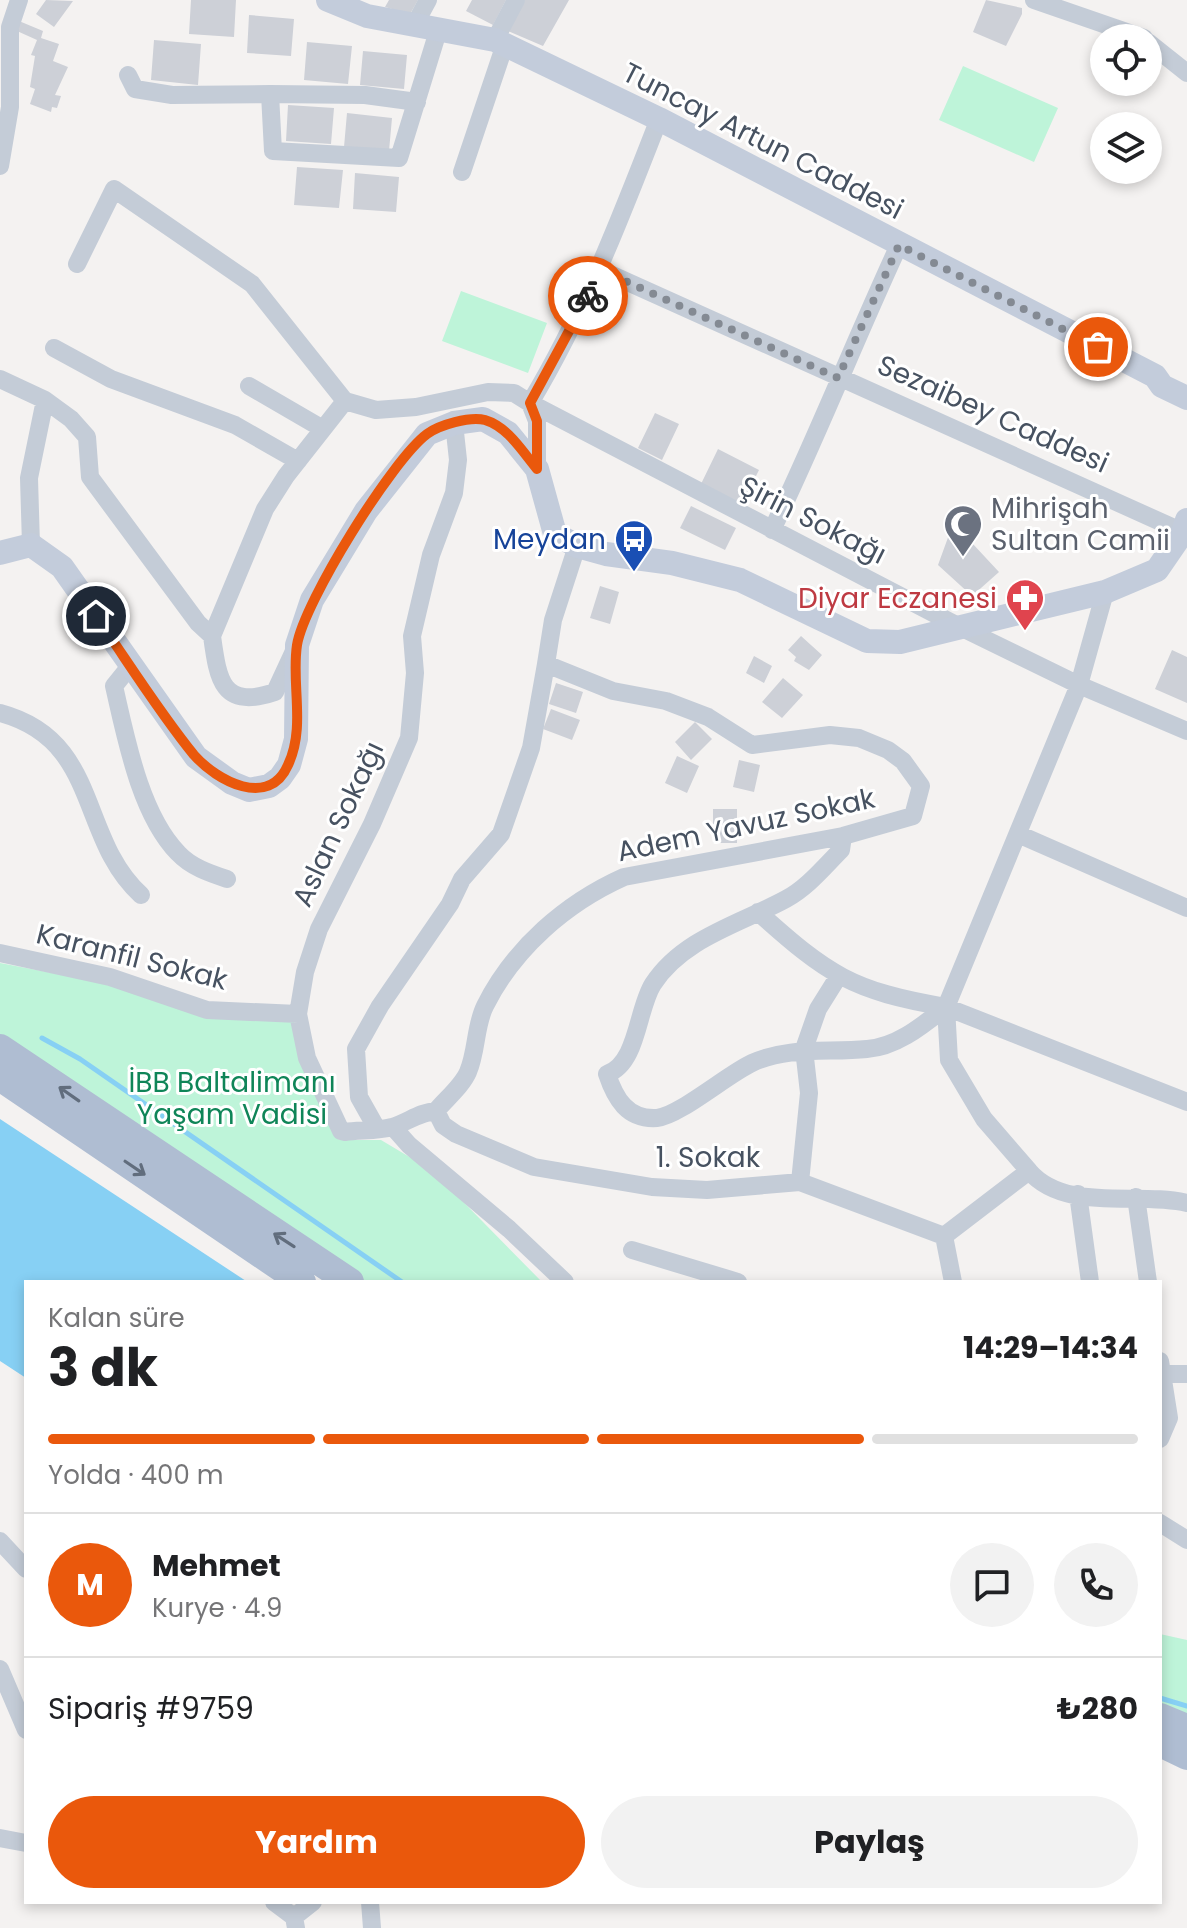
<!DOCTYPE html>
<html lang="tr">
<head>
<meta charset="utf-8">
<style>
  :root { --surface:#fff; --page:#f2f2f2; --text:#202124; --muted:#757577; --line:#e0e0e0; --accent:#ea580c }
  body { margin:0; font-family:Poppins,sans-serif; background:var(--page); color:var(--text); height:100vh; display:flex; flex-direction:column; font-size:30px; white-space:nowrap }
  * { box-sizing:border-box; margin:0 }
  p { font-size:26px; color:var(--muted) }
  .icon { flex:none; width:44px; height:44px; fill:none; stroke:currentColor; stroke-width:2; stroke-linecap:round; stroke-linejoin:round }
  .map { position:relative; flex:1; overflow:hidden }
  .panel { position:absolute; left:24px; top:1280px; width:1138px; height:624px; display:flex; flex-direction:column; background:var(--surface); border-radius:0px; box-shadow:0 4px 12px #0003 }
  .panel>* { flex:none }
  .buttons { position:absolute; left:1090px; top:24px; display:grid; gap:16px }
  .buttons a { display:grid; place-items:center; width:72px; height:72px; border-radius:50%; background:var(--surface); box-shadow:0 4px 12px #0003; font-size:40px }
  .pin { position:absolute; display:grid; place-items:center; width:68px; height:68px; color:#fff; margin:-34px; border:4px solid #fff; border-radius:50%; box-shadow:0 2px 8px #0007 }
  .courier { position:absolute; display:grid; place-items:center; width:80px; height:80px; margin:-40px; border:6px solid #ea580c; border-radius:50%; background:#fff; color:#222; box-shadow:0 2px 10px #0007 }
  .overview em { font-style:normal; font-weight:700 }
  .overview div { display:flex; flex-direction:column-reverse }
  .overview { display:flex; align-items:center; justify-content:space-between; height:136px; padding:0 24px }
  h1 { font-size:52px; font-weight:700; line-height:60px }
  .bar { display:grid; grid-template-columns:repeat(4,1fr); gap:12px 8px; align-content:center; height:96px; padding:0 24px }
  .bar i { height:10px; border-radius:6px; background:var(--line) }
  .bar .current { background:var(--accent) }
  .bar p { grid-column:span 4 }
  .line { display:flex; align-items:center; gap:20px; padding:0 24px; border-top:2px solid var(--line) }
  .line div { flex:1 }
  .round { display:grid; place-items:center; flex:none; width:84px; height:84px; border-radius:42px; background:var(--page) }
  .button { display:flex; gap:16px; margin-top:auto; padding:16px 24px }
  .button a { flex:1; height:92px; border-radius:48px; background:var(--accent); color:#fff; font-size:32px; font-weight:700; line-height:92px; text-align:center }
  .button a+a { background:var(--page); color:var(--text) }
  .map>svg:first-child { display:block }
  .green { fill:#bef4d9 }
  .water { fill:#87d0f4 }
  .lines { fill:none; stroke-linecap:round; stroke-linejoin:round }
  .stream { stroke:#87d0f4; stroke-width:5 }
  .building { fill:#cdd0d7 }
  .street { stroke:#c4ccd7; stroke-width:18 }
  .secondary { stroke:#c3ccdb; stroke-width:24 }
  .primary { stroke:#afbdd2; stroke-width:28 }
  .oneway { stroke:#616d7d }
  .done { stroke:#848a93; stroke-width:8; stroke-dasharray:0 14.4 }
  .route { stroke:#ea580c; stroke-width:10 }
  .labels { text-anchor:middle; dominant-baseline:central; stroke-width:6; stroke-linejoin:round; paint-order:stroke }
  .street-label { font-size:28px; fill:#475261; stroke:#fff }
  .worship-label { font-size:28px; fill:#5b616d; stroke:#fff; text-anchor:start }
  .transit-label { font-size:28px; fill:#164399; stroke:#fff; text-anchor:end }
  .health-label { font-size:28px; fill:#be3a42; stroke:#fff; text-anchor:end }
  .park-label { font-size:28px; fill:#0f8558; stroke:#fff }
</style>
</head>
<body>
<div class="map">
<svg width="1187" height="1928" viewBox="0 0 1187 1928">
  <rect width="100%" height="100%" fill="#f4f2f1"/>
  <path class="green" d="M963 66 1058 108 1034 162 939 120Z
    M461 291 547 323 528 373 442 341Z
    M0 963 293 1019 339 1140H381L433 1171 542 1282H364L0 1038Z
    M1160 1634 1187 1640V1719L1160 1709Z"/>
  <path class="water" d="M0 1119 246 1281 26 1282V1378L0 1361Z"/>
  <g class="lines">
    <path class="stream" d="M42 1038 80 1059 402 1282
      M1160 1698 1187 1706"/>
  </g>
  <path class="building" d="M46 0 73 1 54 27 36 14Z
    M191 0H236L234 37 189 34Z
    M389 0H418L410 14 385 7Z
    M472 0H506L493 25 466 11Z
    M525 0H569L543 46 508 31Z
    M986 0 1022 8V14L1006 46 973 32Z
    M249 15 294 19 291 56 247 53Z
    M19 21 43 31 41 38 59 44 53 61 68 67 55 95 61 96 57 108 52 107 51 112 30 104 35 89 30 87 35 56 31 55 37 40 17 31Z
    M154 40 201 44 198 85 151 80Z
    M307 42 352 46 348 84 304 80Z
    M363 51 407 55 404 89 360 85Z
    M288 105 334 108 331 144 286 141Z
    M347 113 392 118 389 151 344 147Z
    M297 167 343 170 339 208 294 205Z
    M355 173 399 177 396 212 353 209Z
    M655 413 679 424 662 460 638 448Z
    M718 449 759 470 742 504 701 484Z
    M691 506 736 528 725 550 680 528Z
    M954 521 976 532 972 543 999 572 972 596 938 565Z
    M600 586 619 592 610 624 590 618Z
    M801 636 822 655 809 670 794 661 796 657 788 650Z
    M1172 650 1187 657V703L1155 689Z
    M754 656 772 666 764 683 746 673Z
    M783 678 803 695 782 718 762 702Z
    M556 683 583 692 576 713 549 704Z
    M551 709 580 720 572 740 543 729Z
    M695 722 712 739 691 760 675 742Z
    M677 756 699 766 687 793 665 783Z
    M739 760 760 765 754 792 733 787Z
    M713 809H737V843H713Z"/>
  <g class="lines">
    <path class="street" d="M1034 0 1144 38
      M415 24 428 0
      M495 40 516 0
      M1148 42 1187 73
      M128 75 135 89 172 95 270 94 273 151 399 158 439 28
      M270 94 365 95 417 102
      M659 119C621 217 584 313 530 403L958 626 1079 685 1187 731
      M0 166 10 107V27L19 0
      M462 172 505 44
      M77 264 114 189 252 284 345 401 376 410 416 407 488 392 514 393 530 403 537 421V469
      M601 270 1183 532
      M54 348 111 379 235 425 298 461
      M0 379 45 400 71 419 87 437 90 477 198 623 212 636 265 509 286 476 345 401
      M249 386 323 429
      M772 530C817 437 855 340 899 245
      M31 545 29 478 45 400
      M212 636C218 680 222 710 275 692L294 651
      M546 664 553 620 577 546
      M131 665 114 686C126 738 140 814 178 853 191 867 209 873 227 879
      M0 713C101 740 78 838 141 895
      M1018 834 1187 908
      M843 836 841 850C824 867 807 888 786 899 740 924 683 938 653 984 637 1009 638 1063 607 1074 615 1098 627 1120 657 1118 679 1116 728 1074 752 1063 789 1046 828 1053 867 1049 897 1047 923 1025 946 1007L1079 685 1105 592
      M758 912C828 975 852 991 946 1007L1187 1102
      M0 953 110 977 207 1010 298 1014
      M436 1111 443 1125 456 1134 534 1167 652 1187 707 1190 800 1182 944 1236
      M393 1127 409 1145 509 1229 565 1282
      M377 1129 359 1097 356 1049 380 1006 450 904 462 879 501 834 531 748 546 664 613 691 666 701 708 717 752 745 830 735 859 738 888 750 903 761 921 786 913 816 843 836 624 877C566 903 514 948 485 1006 475 1026 477 1051 468 1072 462 1086 446 1099 436 1111 420 1112 408 1122 392 1127 378 1131 360 1130 345 1132L341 1131 307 1058 298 1014 305 972 319 929 372 824 409 738 415 673 412 636 431 555 454 493 458 460 454 423
      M1029 1171C1065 1213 1139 1191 1187 1203
      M800 1182 809 1093 804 1049 818 1009 838 977
      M1078 1194 1090 1282
      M1136 1197 1148 1282
      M944 1236 1029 1171 984 1119 949 1060 946 1007
      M944 1236 953 1282
      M632 1250 738 1282
      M1160 1361 1169 1418 1160 1439
      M1160 1374H1187
      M1160 1523 1187 1540
      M0 1541 26 1569
      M0 1669 26 1730
      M0 1838 26 1843
      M274 1902 294 1917 296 1928
      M370 1902 372 1928
      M294 1917 313 1902"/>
    <path class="secondary" d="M328 0 367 16 495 40 659 119 1155 376 1162 386 1187 398
      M0 553 31 545 62 567 196 757 232 783 249 790 269 786 280 778 289 765 296 739 297 645 312 600 366 511 427 434 454 423 483 419 508 433 537 469 555 534 577 546 606 554 672 563 740 580 867 641 900 642 1105 592 1157 570 1183 532 1187 520"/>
    <path class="primary" d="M0 1048 350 1282
      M0 1077 302 1282
      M1160 1717 1187 1728
      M1160 1743 1187 1756"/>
  </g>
  <defs><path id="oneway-shaft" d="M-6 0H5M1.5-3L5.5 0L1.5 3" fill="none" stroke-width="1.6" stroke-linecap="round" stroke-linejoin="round" transform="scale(2)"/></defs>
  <g class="oneway">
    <use href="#oneway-shaft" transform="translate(69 1094) rotate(-145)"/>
    <use href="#oneway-shaft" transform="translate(135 1168) rotate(34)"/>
    <use href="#oneway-shaft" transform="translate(284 1240) rotate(-147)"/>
  </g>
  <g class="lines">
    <path class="done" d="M588 296 601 270 838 378 899 245 1098 347"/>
    <path class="route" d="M96 616C128 662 159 712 194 755 217 781 269 809 288 765 306 727 291 684 297 645 304 602 392 460 427 434 439 425 470 416 485 420 508 427 522 451 537 469V421L530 403 588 296"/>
  </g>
  <defs>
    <g id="mosque-pin" transform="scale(2)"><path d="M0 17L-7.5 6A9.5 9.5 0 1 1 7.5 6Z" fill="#6b7280" stroke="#fff"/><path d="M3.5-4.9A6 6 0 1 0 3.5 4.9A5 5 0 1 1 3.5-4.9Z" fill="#fff"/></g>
    <g id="bus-pin" transform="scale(2)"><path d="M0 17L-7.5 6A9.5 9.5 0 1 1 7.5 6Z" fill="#1a4fb4" stroke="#fff"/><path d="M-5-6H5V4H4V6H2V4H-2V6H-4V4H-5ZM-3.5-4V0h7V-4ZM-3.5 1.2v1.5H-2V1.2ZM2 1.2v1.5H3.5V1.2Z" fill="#fff"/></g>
    <g id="pharmacy-pin" transform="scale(2)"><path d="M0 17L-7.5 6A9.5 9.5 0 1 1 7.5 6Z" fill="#e0444e" stroke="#fff"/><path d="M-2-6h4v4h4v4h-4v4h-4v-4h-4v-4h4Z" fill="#fff"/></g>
  </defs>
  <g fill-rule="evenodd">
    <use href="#mosque-pin" x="963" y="524"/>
    <use href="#bus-pin" x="634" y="539"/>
    <use href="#pharmacy-pin" x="1025" y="598"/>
  </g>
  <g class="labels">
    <g class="street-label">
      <text transform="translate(763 141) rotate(27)">Tuncay Artun Caddesi</text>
      <text transform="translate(993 414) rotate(24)">Sezaibey Caddesi</text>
      <text transform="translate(813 520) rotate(27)">Şirin Sokağı</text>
      <text transform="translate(338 824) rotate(-65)">Aslan Sokağı</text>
      <text transform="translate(746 825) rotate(-12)">Adem Yavuz Sokak</text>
      <text transform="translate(132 957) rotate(14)">Karanfil Sokak</text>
      <text x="708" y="1157">1. Sokak</text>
    </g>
    <g class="worship-label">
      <text x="991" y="508">Mihrişah<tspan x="991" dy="32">Sultan Camii</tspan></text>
    </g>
    <g class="transit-label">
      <text x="606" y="539">Meydan</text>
    </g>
    <g class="health-label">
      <text x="997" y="598">Diyar Eczanesi</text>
    </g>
    <g class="park-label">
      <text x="232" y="1082">İBB Baltalimanı<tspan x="232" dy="32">Yaşam Vadisi</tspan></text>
    </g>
  </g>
</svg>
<div class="buttons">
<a><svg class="icon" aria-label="locate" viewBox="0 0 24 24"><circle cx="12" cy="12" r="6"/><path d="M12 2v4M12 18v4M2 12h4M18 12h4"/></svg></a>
<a><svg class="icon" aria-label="layers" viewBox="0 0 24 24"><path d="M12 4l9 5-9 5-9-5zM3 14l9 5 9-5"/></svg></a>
</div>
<div class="pin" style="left:1098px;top:347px;background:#ea580c"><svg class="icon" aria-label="bag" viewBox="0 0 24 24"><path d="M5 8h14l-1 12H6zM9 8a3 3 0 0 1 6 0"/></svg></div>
<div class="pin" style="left:96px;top:616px;background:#1f2937"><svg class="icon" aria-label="home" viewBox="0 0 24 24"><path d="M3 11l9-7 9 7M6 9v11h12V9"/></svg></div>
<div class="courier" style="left:588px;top:296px"><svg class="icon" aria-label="bike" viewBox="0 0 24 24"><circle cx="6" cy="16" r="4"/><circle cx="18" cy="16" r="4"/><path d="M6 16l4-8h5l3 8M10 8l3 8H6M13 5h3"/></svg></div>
<section class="panel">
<div class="overview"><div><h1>3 dk</h1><p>Kalan süre</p></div><em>14:29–14:34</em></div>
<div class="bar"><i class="current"></i><i class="current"></i><i class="current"></i><i></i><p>Yolda · 400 m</p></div>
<div class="line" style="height:144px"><b class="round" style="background:var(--accent);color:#fff">M</b><div><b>Mehmet</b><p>Kurye · 4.9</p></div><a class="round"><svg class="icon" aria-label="chat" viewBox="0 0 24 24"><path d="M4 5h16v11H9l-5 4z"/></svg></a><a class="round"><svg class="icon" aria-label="phone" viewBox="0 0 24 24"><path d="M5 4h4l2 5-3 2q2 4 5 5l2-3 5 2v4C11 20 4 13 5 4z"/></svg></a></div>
<div class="line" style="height:104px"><div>Sipariş #9759</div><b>₺280</b></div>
<div class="button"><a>Yardım</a><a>Paylaş</a></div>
</section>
</div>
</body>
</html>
